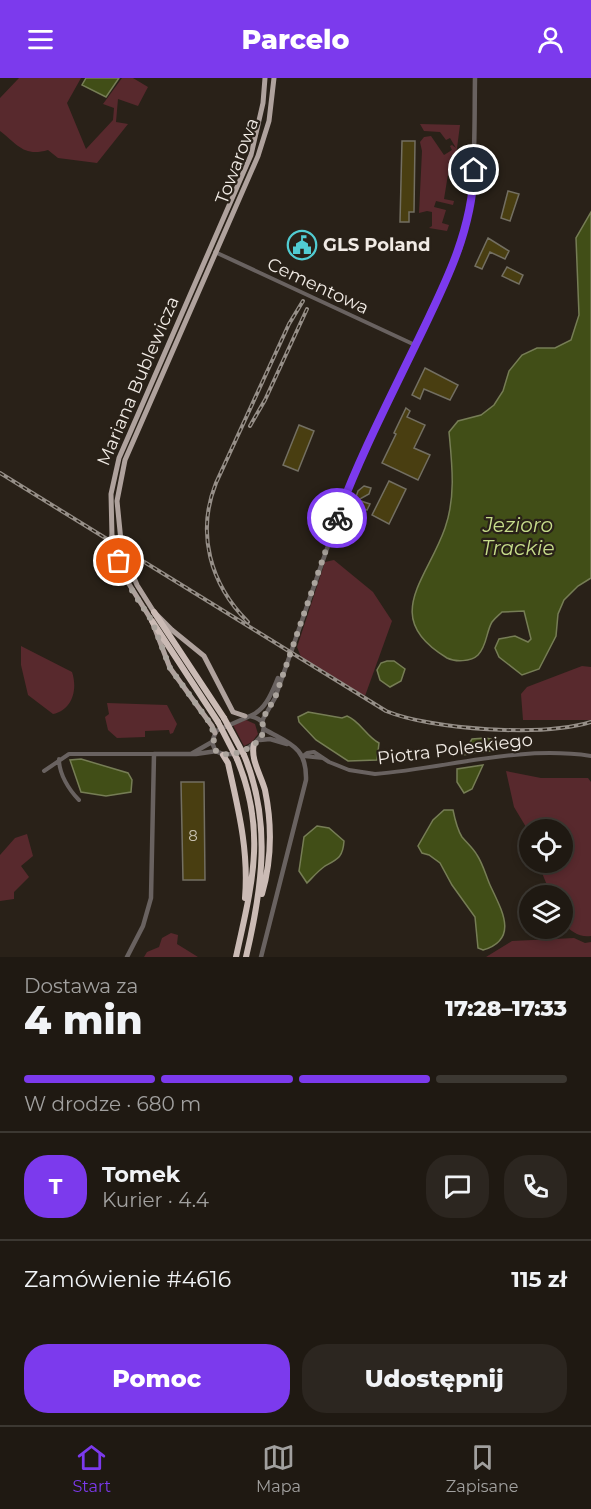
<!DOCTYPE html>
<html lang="pl">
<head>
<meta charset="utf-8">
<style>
  :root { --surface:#1f1912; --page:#2c2620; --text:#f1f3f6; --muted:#a1a09f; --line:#3c3832; --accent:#7c3aed }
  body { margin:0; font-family:Montserrat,sans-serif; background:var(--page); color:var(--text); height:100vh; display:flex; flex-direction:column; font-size:22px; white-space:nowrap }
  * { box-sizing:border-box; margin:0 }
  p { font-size:20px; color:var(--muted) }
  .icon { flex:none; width:33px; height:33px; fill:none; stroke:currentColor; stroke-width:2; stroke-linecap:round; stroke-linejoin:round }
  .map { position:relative; height:879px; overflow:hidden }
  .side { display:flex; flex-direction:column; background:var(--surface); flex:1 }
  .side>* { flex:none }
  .tools { position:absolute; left:519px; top:741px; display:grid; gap:12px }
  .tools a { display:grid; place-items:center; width:54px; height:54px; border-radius:50%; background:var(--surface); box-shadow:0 3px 9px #0003,0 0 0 2px var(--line); font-size:30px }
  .pin { position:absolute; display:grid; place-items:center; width:51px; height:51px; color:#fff; margin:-26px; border:3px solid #fff; border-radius:50%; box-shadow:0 2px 6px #0007 }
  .courier { position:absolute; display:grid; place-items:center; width:60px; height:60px; margin:-30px; border:4px solid #7c3aed; border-radius:50%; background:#fff; color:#222; box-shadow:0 2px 8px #0007 }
  .headline em { font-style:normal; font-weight:800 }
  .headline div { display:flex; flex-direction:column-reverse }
  .headline { display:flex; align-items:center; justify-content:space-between; height:102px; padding:0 24px }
  h1 { font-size:39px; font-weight:800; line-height:45px }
  .bar { display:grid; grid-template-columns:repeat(4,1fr); gap:9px 6px; align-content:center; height:72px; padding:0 24px }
  .bar i { height:8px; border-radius:4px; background:var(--line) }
  .bar .on { background:var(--accent) }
  .bar p { grid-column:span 4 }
  .line { display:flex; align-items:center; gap:15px; padding:0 24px; border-top:2px solid var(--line) }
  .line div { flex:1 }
  .round { display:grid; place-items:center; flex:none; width:63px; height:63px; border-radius:24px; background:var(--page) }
  .action { display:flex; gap:12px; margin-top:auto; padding:12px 24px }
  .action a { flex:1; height:69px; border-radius:24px; background:var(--accent); color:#fff; font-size:24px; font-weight:800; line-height:69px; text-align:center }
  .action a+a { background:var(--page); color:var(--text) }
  header { display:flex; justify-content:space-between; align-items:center; height:78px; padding:0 24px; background:var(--accent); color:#fff; font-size:27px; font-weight:800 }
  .tabs { display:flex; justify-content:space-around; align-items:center; height:84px; border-top:2px solid var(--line); background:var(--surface); font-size:16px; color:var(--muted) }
  .tabs a { display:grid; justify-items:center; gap:3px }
  .tabs .on { color:var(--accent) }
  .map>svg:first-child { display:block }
  .green { fill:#58292d }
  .water { fill:#414e17; stroke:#767d55; stroke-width:1.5 }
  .building { fill:#493e11; stroke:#736f62; stroke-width:1.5 }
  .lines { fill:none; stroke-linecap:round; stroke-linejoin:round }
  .minor { stroke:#696260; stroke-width:4 }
  .tertiary { stroke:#696260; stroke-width:4.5 }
  .primary { stroke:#afa29d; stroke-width:5 }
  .motorway { stroke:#cbbbb5; stroke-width:6 }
  .rail-casing { stroke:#968f88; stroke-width:4 }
  .rail { stroke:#292118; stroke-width:1.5; stroke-dasharray:4.5; stroke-linecap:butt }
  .primary-bridge { stroke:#afa29d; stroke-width:5 }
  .motorway-bridge { stroke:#cbbbb5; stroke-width:6 }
  .done { stroke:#aba49d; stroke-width:6; stroke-dasharray:0 10.8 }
  .route { stroke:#7c3aed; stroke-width:8 }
  .labels { text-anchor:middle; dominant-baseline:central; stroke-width:4.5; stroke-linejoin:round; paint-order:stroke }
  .number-label { font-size:15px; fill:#c7c0b0 }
  .street-label { font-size:18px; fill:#f1ebe5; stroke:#292118 }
  .poi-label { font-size:18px; font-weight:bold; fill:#f1ebe5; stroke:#292118; text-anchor:start }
  .water-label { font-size:20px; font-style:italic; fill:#c7dd8b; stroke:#292118 }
</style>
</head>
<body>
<header><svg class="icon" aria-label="menu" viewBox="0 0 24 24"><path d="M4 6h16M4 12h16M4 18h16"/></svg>Parcelo<svg class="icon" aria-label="person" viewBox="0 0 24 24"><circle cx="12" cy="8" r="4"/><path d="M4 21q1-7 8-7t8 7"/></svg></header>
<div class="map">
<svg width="591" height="879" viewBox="0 0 591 879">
  <rect width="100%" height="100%" fill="#292118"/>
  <path class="green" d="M19 0H81L67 25 86 71 113 42 114 30 103 26 122 0H133L148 9 138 28 118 21 116 44 128 46 97 85 58 80 48 72C24 79 18 67 0 53V20Z
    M420 46 460 47 456 78H451L444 121 454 123 453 127 436 123 434 129 446 132 442 145 449 147 447 153 429 150 432 148V134L427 133 419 135 422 73 420 64 424 59 431 58 444 77 452 72 450 68 452 67 456 70 450 60 446 62 440 54 424 53Z
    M334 482 373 514 392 543 365 618 301 579 297 569 325 484Z
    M21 568 72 594C78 612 72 632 53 636L28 617 21 587Z
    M582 588 591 589V642H523L521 616 527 609Z
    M107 625 167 627 177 646 173 655 170 656 169 652 145 653V659L117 660 108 652 105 639 109 636Z
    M246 642 255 646 258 656 252 664 244 668 233 647Z
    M506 693 541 700H588L591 704V858C580 860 570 853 563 845L562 818 551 817 538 785 562 784V752H530L529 754 514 729Z
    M27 756 33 778 21 788 29 799 14 814V821L0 823V777L15 760Z
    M171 855 178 857 177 866 198 879H144L147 874 159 869 162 860Z
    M574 860 585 865 591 864V879H486L512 863Z"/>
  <path class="water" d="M86 0H119L106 19 82 7Z
    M591 134V500L578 508 564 522 558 536 556 558 539 591 522 597 499 579 495 570 499 561 515 558 528 564 531 561 524 533 502 534C499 537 495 540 492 544 486 554 487 568 478 577 471 584 455 584 447 580 380 540 427 502 445 450 456 419 452 386 449 354L458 343 481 337 494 327 503 313 509 293 522 277 537 270H555L571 262 579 237 576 160Z
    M387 583H394L405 591 401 603 390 609 380 602 377 592 381 585Z
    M308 634 342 640 347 638C360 643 366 658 379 665L377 682 348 683 316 662 299 644 298 639Z
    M485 660 491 661 493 666 490 673 462 677 472 661Z
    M81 681 128 695 132 702 131 714 106 718 81 714 70 682Z
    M483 687 472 711 464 715 457 704V691Z
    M444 732H453C455 742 457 751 462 759 467 765 473 770 477 777 483 786 486 798 490 807 501 831 520 861 483 872L478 870 475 839 452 807 440 785 429 777 422 775 418 768 433 742Z
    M317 748 329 750 344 763C343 779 338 781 325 788 319 792 313 799 307 805L299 793 304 759Z"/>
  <path class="building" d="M402 63H415L414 134H409V144H400Z
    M508 113 519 116 510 143 501 140Z
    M488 160 509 173 505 181 490 174 482 191 475 188Z
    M507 189 523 197 519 206 502 198Z
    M425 290 458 307 450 322 424 311 420 321 412 317Z
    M406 330 410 333 407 339 425 347 414 370 430 377 418 402 382 385 396 356 394 355Z
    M299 347 314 353 298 393 283 387Z
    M389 403 406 411 389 446 372 437Z
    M364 408 371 410 369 416 358 422 370 426 367 432 353 428 358 413Z
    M181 704H204L205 802H183Z"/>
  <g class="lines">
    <path class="minor" d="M215 174 415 267
      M303 678 307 675 314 674 329 684 349 692 375 696C448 690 518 667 591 678
      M303 678 323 680
      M59 681C59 696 69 712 79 722
      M44 693 69 676H154"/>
    <path class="tertiary" d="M250 638C288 646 237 690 215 672L212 664 216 653Z
      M250 638C266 632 272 614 278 600
      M262 646 263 641 275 620 352 399 460 171C477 115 474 58 475 0
      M260 662 270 661 287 666
      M191 676 212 664
      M127 879 143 848 151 820 154 676H196L217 673
      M261 879 306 702C307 668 289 666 264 651"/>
    <path class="primary" d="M112 458 111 416 119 380 251 77 263 25 265 0
      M121 463 117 423 125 382 258 78 269 43 274 0
      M116 473 129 506 152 543 170 590 212 648 215 655
      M125 478 137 507 154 534 172 552 204 578 233 634 245 638"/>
    <path class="motorway" d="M154 534 224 640
      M152 543 218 644
      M254 666C250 681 261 697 265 712 272 746 272 781 262 816
      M223 677 228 685C238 730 249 772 245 820
      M244 677C272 744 262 811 246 879
      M236 879C252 806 267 754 237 681"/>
    <g class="rail-casing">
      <path id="rail" d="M250 348 265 322 307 231
        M0 395 386 633C432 652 543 659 591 644
        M248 544C210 506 196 455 216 405L289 246 303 223"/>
    </g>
    <use href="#rail" class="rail"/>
    <path class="primary-bridge" d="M112 458 116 473
      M121 463 125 478"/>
    <path class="motorway-bridge" d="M224 640 244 677
      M218 644 237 681"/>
  </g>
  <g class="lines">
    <path class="done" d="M119 483 131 511 152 543 170 590 212 648 215 672C228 683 252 671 262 659L263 640 275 620 337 440"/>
    <path class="route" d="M337 440C359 380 389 322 417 264 444 208 472 155 474 92"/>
  </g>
  <defs>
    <g id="civic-ring" transform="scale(1.5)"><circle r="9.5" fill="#292118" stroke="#51ccd2" stroke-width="1.5"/><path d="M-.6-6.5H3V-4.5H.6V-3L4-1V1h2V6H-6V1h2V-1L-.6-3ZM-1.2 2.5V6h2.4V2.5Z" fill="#51ccd2"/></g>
  </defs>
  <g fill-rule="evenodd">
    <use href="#civic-ring" x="302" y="167"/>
  </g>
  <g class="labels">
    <g class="number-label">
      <text x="193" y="757">8</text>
    </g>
    <g class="street-label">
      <text transform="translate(237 83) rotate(-69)">Towarowa</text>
      <text transform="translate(318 208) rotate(25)">Cementowa</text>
      <text transform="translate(138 303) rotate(-67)">Mariana Bublewicza</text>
      <text transform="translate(455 671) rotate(-7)">Piotra Poleskiego</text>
    </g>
    <g class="poi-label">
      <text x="323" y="167">GLS Poland</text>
    </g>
    <g class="water-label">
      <text x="518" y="447">Jezioro<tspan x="518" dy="23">Trackie</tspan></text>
    </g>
  </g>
</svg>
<div class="tools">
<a><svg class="icon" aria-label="locate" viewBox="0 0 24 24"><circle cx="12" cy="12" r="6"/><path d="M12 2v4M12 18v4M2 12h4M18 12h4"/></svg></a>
<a><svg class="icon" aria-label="layers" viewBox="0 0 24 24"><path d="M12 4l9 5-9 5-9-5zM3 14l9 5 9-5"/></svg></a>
</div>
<div class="pin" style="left:119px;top:483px;background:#ea580c"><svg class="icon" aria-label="bag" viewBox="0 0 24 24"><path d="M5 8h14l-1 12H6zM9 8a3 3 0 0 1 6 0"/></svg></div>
<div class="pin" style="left:474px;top:92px;background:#1f2937"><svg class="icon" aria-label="home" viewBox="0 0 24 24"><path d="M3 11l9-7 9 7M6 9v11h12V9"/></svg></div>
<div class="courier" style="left:337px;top:440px"><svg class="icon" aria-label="bike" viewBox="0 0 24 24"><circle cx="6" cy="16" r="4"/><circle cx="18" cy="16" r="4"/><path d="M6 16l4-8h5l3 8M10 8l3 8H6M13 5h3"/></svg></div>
</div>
<section class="side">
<div class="headline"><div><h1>4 min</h1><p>Dostawa za</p></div><em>17:28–17:33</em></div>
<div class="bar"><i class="on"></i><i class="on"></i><i class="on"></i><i></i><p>W drodze · 680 m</p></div>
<div class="line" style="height:108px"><b class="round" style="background:var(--accent);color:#fff">T</b><div><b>Tomek</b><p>Kurier · 4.4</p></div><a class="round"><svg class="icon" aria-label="chat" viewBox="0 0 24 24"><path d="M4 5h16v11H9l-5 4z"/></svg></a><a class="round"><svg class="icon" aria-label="phone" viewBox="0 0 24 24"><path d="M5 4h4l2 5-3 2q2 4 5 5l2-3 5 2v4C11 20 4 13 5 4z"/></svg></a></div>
<div class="line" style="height:78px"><div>Zamówienie #4616</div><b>115 zł</b></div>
<div class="action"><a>Pomoc</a><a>Udostępnij</a></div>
</section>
<nav class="tabs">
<a class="on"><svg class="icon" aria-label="home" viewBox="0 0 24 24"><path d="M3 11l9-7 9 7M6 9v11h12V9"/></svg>Start</a>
<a><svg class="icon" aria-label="map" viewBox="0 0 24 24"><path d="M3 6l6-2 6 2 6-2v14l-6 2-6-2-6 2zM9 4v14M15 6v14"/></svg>Mapa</a>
<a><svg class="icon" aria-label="saved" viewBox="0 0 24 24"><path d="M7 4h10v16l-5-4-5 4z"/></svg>Zapisane</a>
</nav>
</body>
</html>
